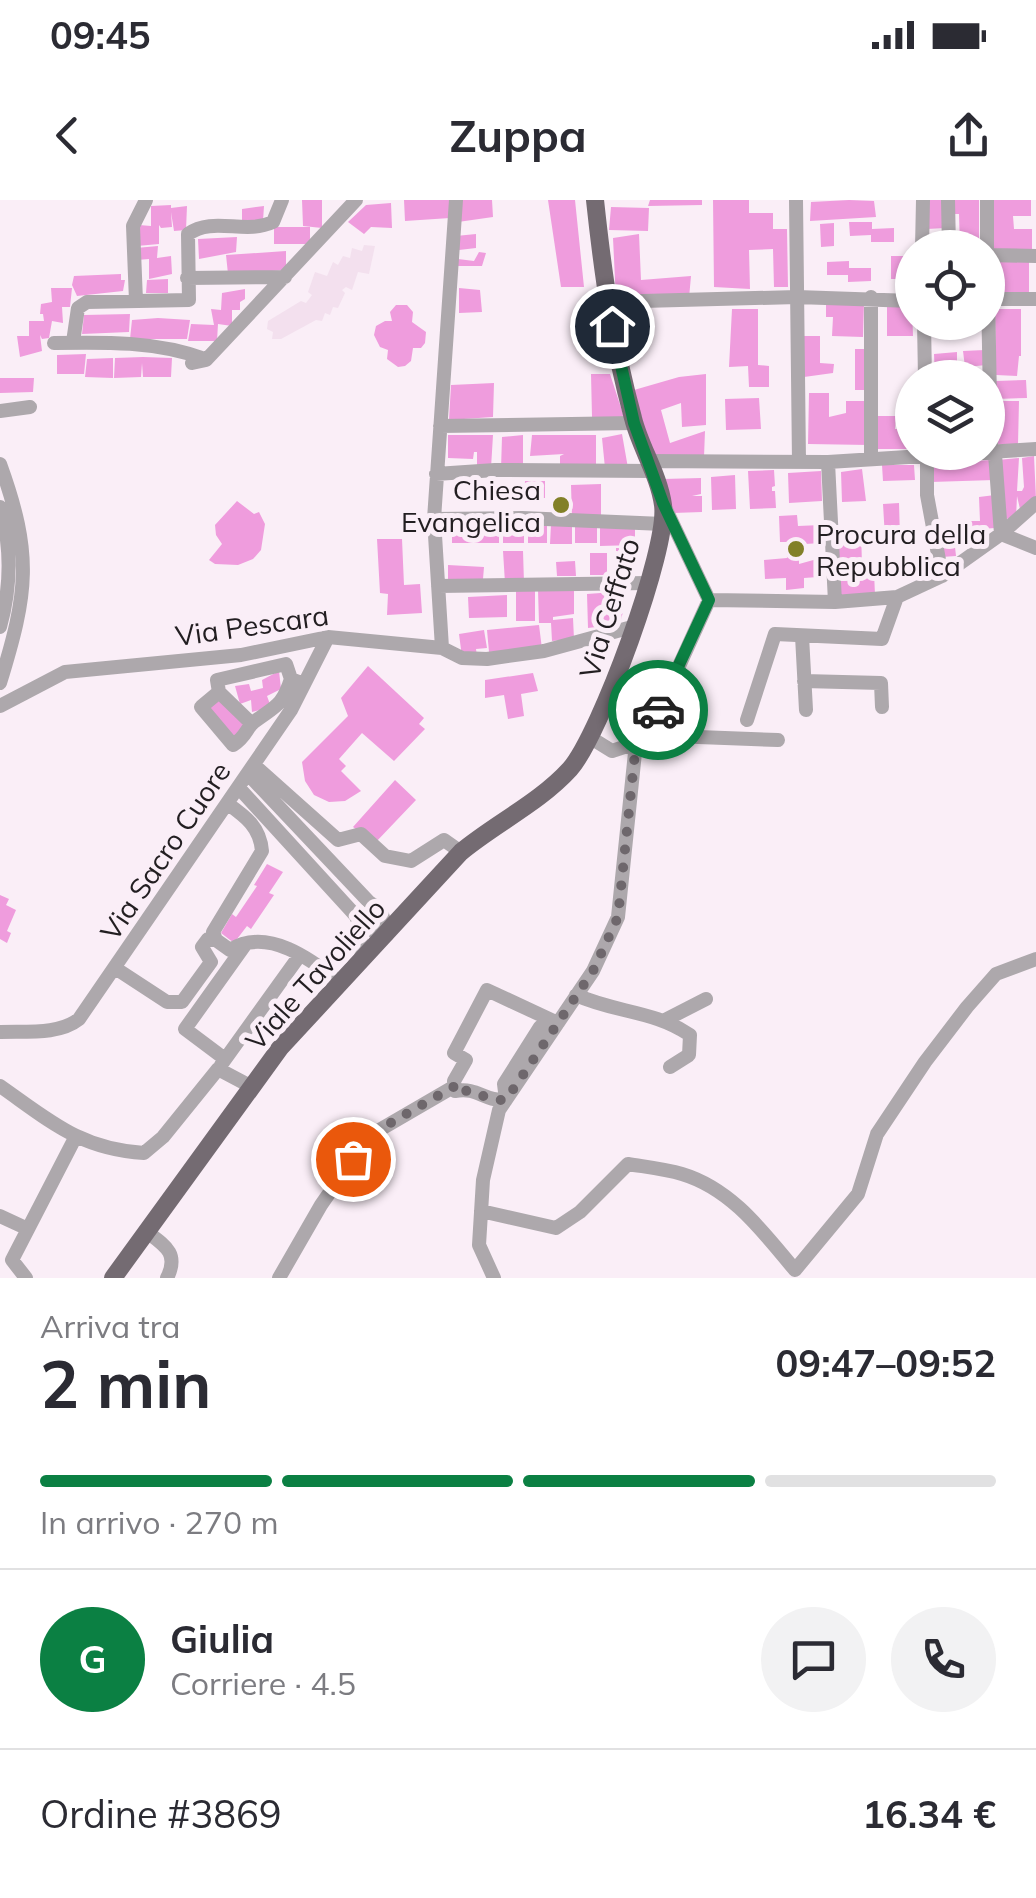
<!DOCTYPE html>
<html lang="it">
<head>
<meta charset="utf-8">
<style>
  :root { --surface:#fff; --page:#f2f2f3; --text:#2b2b33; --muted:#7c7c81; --line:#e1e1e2; --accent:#0b8043 }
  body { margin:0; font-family:Mulish,sans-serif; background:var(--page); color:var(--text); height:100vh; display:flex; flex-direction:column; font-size:38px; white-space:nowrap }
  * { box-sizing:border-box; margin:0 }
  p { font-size:32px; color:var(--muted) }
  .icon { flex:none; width:55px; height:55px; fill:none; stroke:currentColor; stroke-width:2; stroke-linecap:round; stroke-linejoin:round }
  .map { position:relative; height:1078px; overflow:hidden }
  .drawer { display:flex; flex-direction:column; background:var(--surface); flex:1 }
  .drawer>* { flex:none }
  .buttons { position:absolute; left:895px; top:30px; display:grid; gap:20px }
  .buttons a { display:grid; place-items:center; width:110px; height:110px; border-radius:50%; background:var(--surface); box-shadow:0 2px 8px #0004; font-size:50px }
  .pin { position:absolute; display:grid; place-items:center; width:85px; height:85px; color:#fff; margin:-42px; border:5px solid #fff; border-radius:50%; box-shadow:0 2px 10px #0007 }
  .courier { position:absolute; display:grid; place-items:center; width:100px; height:100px; margin:-50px; border:8px solid #0b8043; border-radius:50%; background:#fff; color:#222; box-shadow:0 2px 12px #0007 }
  .overview em { font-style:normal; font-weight:700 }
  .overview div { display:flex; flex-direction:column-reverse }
  .overview { display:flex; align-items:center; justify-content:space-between; height:170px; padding:0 40px }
  h1 { font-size:65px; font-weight:700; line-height:75px }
  .bar { display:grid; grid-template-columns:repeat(4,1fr); gap:15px 10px; align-content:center; height:120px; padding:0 40px }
  .bar i { height:12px; border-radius:8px; background:var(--line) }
  .bar .on { background:var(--accent) }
  .bar p { grid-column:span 4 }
  .line { display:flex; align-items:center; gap:25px; padding:0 40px; border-top:2px solid var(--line) }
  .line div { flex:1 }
  .round { display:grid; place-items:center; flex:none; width:105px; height:105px; border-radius:52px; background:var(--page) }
  .status { display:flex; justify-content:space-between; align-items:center; height:70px; padding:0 50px; background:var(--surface); direction:ltr }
  .status svg { height:28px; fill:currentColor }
  header { display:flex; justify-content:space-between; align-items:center; height:130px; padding:0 40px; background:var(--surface); font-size:45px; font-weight:700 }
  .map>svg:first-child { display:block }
  .built { fill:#f3e0ee }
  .building { fill:#ef9cdd }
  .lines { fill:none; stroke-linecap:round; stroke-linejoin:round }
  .minor { stroke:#ada8ac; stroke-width:14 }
  .major { stroke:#746b72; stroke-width:18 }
  .done { stroke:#6e676c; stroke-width:10; stroke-dasharray:0 18 }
  .route { stroke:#0b8043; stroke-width:12 }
  .poi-dot { fill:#828028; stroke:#faeef7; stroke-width:4 }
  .labels { text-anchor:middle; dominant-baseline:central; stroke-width:10; stroke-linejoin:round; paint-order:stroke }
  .poi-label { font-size:28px; fill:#221e21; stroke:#faeef7; text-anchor:end }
  .street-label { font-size:28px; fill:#221e21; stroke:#faeef7 }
</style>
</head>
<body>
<div class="status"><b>09:45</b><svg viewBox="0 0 49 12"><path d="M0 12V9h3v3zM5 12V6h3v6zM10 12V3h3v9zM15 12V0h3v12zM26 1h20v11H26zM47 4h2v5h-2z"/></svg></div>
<header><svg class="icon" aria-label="back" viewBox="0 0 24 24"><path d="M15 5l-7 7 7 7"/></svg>Zuppa<svg class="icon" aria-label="share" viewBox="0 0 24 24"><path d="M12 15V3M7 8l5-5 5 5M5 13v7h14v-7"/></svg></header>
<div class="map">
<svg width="1036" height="1078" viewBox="0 0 1036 1078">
  <rect width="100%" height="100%" fill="#faeef7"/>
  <path class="built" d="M364 45 375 46 369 74 358 72 352 90 346 87 342 90 345 93 338 108 333 107 330 115 325 113 322 121 316 120 281 139H272L273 132 267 129 268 121 301 101 306 103 312 95 308 92 315 72 327 76 333 62 338 65 343 56 350 58 352 48 362 51Z"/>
  <path class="building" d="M302 0H322V28L303 26Z
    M404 0H451L450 18 405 21Z
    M458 0H492L493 17 458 22Z
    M548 0H575L584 87H561Z
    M650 0H702V5L648 6Z
    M713 0H749V13H773V29H787L788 87H774L773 49 749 50 750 89 714 87Z
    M849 0 874 1 876 17 810 21 811 2Z
    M926 0H944L945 28 927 29Z
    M950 0H979V48H960L959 14H950Z
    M992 0H1031V16H1013L1014 29H1032V50L993 51Z
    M391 3 392 28 371 27 364 34 348 22 366 5Z
    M171 5V8L187 6 186 30 174 31 171 12 172 27 161 28 159 25V44L137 46 139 25 151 26V6Z
    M264 6 263 21 242 22V9Z
    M611 7 649 8 648 31 609 30Z
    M849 22H872V29L894 28V42H871V35L850 36Z
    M834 23V46L821 47 820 24Z
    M274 27H310V44H274Z
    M476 34V48L459 50 458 59 474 61 479 52 486 53 482 66H454L456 36Z
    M639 34 641 80 691 76 689 98 616 100 613 38Z
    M237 37 236 52 199 59 198 39Z
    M158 46 157 58 171 56 172 74 149 79V59L137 60 136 48Z
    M286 51V70L228 74 226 55Z
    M891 56H904V79H891Z
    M993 60H1029V96H993Z
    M849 61V68H871V81L848 82V75H827V62Z
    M121 74V80H125L123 91 77 96 72 85 74 76Z
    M168 79V93H146L147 80Z
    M51 88H72L70 107H62L63 123 52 121 49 138 42 139 40 135 42 151 20 157 17 136H29V121H44L43 114H40L41 104 52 102Z
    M459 88 480 90 482 112 459 113Z
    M245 89V99L240 102V110H232V126L218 124 217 141H188L191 124 214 125 211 109 221 110 222 93Z
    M826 103H864L863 137 832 136 833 117H826Z
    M396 105H407L413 112 412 122 426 132 425 143 421 148H413L411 161 405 166 398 167 387 159 388 150 380 147 374 135 376 126 385 121H392L390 112Z
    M887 107H912L913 136H887Z
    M732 109H758V165L769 166V187H749L748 166 729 167Z
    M995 109H1021V156H1019L1017 176 996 175Z
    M130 114 129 132 82 134 84 115Z
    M158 118 190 120 187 139H130L132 120Z
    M804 136H820V163L834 164 833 173 804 177Z
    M855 149H864V190H855Z
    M985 150 987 165 965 167 963 151Z
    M957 152V178H935L934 154Z
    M86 154 84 174H57V155Z
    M143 157 172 158 171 177H143L142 163 141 177 114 178 115 158Z
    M113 158V178L85 177 87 159Z
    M591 174H610L625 220 592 217Z
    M706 174V225L682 227 681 203 661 210 670 243 705 231 704 257 653 259 634 190 679 177Z
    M0 178H34L33 192 0 193Z
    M1026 180 1027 198 996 199V181Z
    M494 183 493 217 449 220 451 185Z
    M809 193H829V217L846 213V201H865L869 245 808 244Z
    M759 198 761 229 726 230 725 199Z
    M997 201H1019L1018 244H998Z
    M877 216H896L895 229H912V249H877Z
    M622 234 628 268H605L602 238Z
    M448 235H493L491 268 477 270V252H474L473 259 448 258Z
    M523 235V269H501L502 237Z
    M532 235H596V268L560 269V256L564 254 530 256Z
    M1034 256 1036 299 1020 309 1017 296 1016 318 1005 319 998 260 1019 258 1017 291H1022L1024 287 1022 258Z
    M992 260 994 280 931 282 932 263Z
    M882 265H914L915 280 883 281Z
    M862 269 866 301 842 302 841 272Z
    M774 270 775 286 772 287V291H775L776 308 750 309 748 271Z
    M821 271 822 301 789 303 788 273Z
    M735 275 736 309 712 310 711 277Z
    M701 278V294L692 296H702V312L673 313 663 279Z
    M525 281H545V298H524Z
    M601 284V317L572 318 571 285Z
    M995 295V328L981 329 982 337H968V347H955L956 356 942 357 941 340 954 339 953 331 968 332 967 321H980L979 297Z
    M237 301 254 314 259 312 265 324 261 350 253 359 238 365 215 364 209 360 222 344 216 335 215 325Z
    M899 303 900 337 885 338 883 304Z
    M797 315 798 326 821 325 822 343 805 344 806 355H799V364L817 359 818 377 804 378V388L786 390V378L765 379 764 360 787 358 786 342H780L779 316Z
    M575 322 597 323V343H575Z
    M524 323V343H503V324Z
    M452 324H499V343H452Z
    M528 324H547V343H528Z
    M551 324H572V344H550Z
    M600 325H635V345L600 346Z
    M861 329 862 366 837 367 835 331Z
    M377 339H402L404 385 420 384 422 413 387 415 388 394 380 393Z
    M616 348H635V378H616Z
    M503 351H523L524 383H505Z
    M590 353H607V375H590Z
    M917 359 918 374H885V360Z
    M575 361 576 376H557L556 362Z
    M448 365 484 367 483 379H448Z
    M861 372H874L875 395 841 396V381L861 380Z
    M574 388V414L553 417V420L573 418 574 439 552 441 551 423H539L538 390Z
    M516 391H535V421H516Z
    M628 391 620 424 588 428 587 394Z
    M507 395V417L469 418 468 397Z
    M539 425 542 449 489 452 487 430Z
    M484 430 487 448 476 449 477 456 462 457 459 434Z
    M368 466 424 518 419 524 425 529 394 561 362 533 339 559 346 566 341 571 361 591 345 601 329 602 314 595 305 581 302 562 348 516 341 498Z
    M279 471 281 489 267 496 271 507 252 512 251 500 240 504 235 486 249 484 251 491 263 488 262 480Z
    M533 473 538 491 521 494 524 516 508 519 504 495 485 498V480Z
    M221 497 245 526 230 541 206 509Z
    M395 580 416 600 375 643 353 627Z
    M267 664 283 672 269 693 274 695 251 729 247 726 234 743 221 733 232 714 236 717 257 686 254 685Z
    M0 695 9 699 6 705 16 710 7 731 11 733 7 743 0 739Z"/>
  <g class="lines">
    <path class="minor" d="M796 0 799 262
      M948 0 949 48
      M987 0V48
      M922 48 923 0
      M988 55 1036 56
      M187 78 285 77
      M988 93 991 254
      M988 99H1036
      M136 101 133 26 146 0
      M605 102 797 97 912 101
      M924 122 925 178
      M73 142 78 108 87 102 189 100 188 34C213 16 245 35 273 22L282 0
      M54 143C104 142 157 141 205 159
      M192 163 206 160 356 0
      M0 211 30 207
      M440 226 634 223
      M927 252V295L942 376
      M995 254 1001 334 1036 348
      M871 258V97
      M649 261 828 262 1036 249
      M828 262 835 402
      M0 264C33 355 28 392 0 483
      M436 274 495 270 652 271
      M0 307C12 347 11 387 0 427
      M434 319 522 318 663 324
      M438 386 648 383
      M709 400 835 402 897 397 942 376 1001 334 1036 303
      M802 436 806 510
      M442 448 434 319 456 0
      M291 479C282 507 275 506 254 522 246 528 247 536 233 545L201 507 219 492 217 480 286 464 291 479 304 484
      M804 481 881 483 882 507
      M219 492 251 523
      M0 506 65 472 241 455 328 437 442 448 462 458 487 459 544 451 632 427
      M747 520 775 434 882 439 897 397
      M646 529 672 536 778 540
      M591 538 612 551 636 543
      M636 543 654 521 709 400 663 303
      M254 565 338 640 361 634 385 656 411 661 444 640 461 652
      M248 574 369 702C383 710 385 720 387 735L360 727
      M239 588 356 716 360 727 362 761
      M228 604C246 617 260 627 262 651L213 732 216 740 230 750C267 726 312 760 341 783
      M115 768 167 802H182L211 762 202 747 208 739 216 740
      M487 790 558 823 540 827 504 884 506 900C482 901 479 887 455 891L454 881 466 860 454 853Z
      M576 795C616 813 653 810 690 835L689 855 670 867
      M667 819 706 799
      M0 832C26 831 59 835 79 819L291 510 328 437
      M225 859 185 829 245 745
      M221 865 300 755
      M0 886C50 921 80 949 144 953L163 937 218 869 252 887
      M481 1011 556 1028 580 1012 628 964C646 967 665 969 682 974 732 989 763 1032 795 1070L858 994 877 934 925 862 967 807 996 774 1036 759
      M0 1016 28 1029
      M147 1032C166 1046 179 1054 167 1078
      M26 1078 12 1060 75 938
      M279 1078 321 1005 369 936 455 886
      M494 1078 479 1045 483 980 499 910 593 771 618 717 636 543"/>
    <path class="major" d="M113 1078 280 848 461 652C496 623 539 603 570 569 600 535 669 348 663 305 659 275 640 247 633 218 613 145 603 75 595 0"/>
  </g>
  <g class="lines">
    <path class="done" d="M353 959 368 936 455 886V891C477 888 483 901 506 900L593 771 618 717 636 543 658 510"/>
    <path class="route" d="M612 126 634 223 663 303 709 400 658 510"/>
  </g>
  <g class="poi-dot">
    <circle cx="561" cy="305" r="10"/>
    <circle cx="796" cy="349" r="10"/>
  </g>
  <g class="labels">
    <g class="poi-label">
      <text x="541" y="289">Chiesa<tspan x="541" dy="32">Evangelica</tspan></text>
      <text x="816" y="333" text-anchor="start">Procura della<tspan x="816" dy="32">Repubblica</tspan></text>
    </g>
    <g class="street-label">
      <text transform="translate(609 408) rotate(-73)">Via Ceffato</text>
      <text transform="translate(252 425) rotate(-8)">Via Pescara</text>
      <text transform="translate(165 651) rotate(-56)">Via Sacro Cuore</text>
      <text transform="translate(315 774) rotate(-48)">Viale Tavoliello</text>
    </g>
  </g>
</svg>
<div class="buttons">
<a><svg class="icon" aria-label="locate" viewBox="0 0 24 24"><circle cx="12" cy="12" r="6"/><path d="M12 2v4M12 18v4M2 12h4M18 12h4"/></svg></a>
<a><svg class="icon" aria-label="layers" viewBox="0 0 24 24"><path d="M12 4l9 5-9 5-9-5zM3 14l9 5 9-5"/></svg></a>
</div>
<div class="pin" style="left:353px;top:959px;background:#ea580c"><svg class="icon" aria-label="bag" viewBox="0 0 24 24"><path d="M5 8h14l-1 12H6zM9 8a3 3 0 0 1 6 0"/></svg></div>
<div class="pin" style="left:612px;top:126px;background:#1f2937"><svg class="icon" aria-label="home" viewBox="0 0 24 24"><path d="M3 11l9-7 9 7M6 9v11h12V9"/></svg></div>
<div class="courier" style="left:658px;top:510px"><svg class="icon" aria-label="car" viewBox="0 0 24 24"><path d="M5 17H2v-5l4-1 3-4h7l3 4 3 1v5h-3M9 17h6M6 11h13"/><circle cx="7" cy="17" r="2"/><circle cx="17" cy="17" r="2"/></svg></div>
</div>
<section class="drawer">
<div class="overview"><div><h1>2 min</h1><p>Arriva tra</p></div><em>09:47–09:52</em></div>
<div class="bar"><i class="on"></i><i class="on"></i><i class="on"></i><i></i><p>In arrivo · 270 m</p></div>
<div class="line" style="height:180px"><b class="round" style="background:var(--accent);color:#fff">G</b><div><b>Giulia</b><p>Corriere · 4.5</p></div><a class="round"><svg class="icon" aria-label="chat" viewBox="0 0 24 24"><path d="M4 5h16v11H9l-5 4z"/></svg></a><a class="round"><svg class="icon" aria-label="phone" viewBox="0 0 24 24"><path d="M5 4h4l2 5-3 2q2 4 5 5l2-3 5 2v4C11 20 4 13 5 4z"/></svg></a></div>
<div class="line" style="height:130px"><div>Ordine #3869</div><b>16.34 €</b></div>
</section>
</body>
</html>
